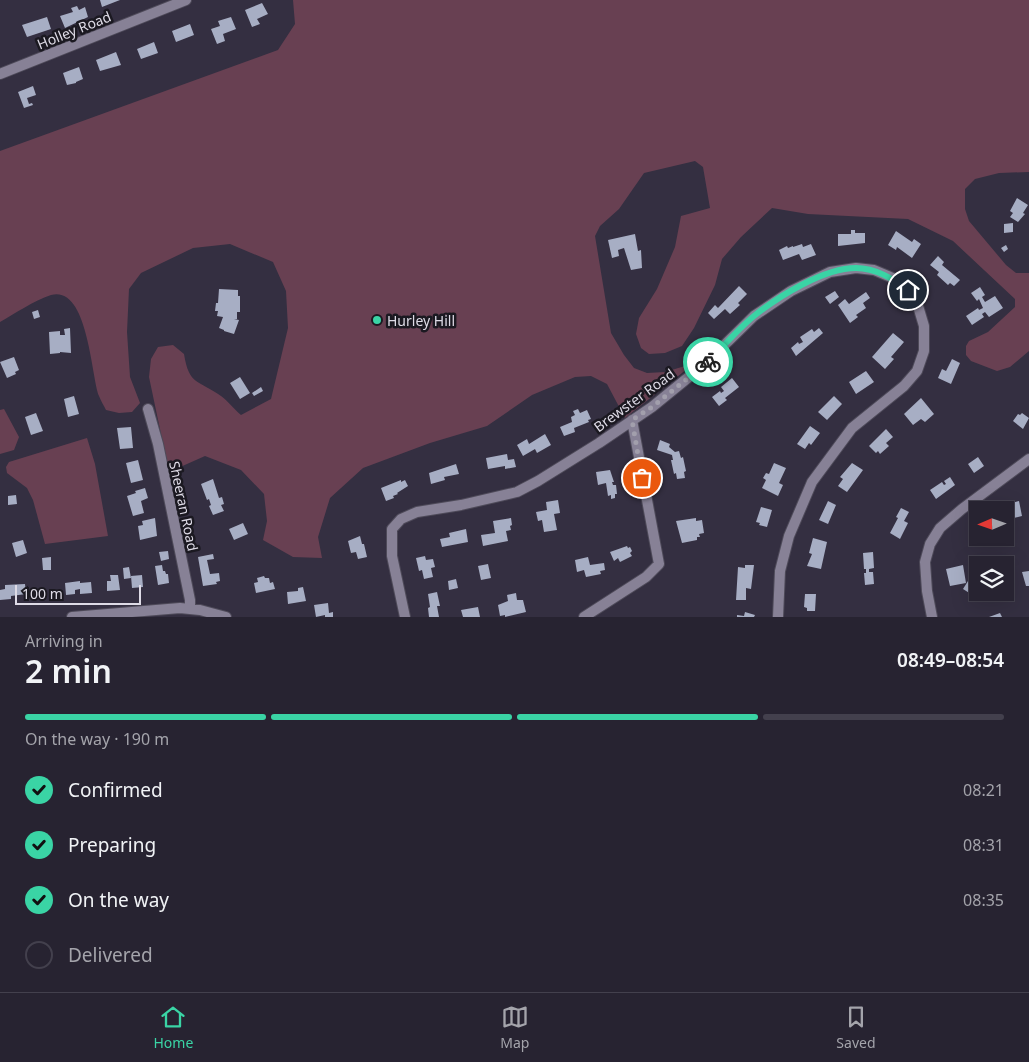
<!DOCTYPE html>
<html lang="en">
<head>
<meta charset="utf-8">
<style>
  :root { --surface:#272331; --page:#332f3d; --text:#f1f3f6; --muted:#a4a4ab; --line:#43404d; --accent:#3ad4a5 }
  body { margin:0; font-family:"Noto Sans",sans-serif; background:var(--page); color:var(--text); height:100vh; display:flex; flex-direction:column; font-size:19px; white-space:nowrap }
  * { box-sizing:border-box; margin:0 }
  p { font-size:16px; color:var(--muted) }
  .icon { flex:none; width:28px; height:28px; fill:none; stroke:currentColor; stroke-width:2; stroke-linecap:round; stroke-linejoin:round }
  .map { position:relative; height:617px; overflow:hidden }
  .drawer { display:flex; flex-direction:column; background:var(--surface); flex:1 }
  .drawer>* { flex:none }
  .needle { width:32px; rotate:268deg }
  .controls { position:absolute; left:969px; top:501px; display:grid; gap:10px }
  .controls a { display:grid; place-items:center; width:45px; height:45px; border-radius:0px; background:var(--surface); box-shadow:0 5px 20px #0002,0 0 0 1px var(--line); font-size:25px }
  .scale { position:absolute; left:15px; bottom:12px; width:126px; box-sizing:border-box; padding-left:5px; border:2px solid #dedbe6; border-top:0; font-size:14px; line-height:18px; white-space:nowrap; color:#dedbe6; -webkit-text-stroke:4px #1b1921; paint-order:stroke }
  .pin { position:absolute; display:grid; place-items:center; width:42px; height:42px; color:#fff; margin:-21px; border:2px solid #fff; border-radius:50%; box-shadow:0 1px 5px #0007 }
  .courier { position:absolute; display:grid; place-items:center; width:50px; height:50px; margin:-25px; border:4px solid #3ad4a5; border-radius:50%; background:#fff; color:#222; box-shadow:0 1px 6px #0007 }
  .overview em { font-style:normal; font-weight:600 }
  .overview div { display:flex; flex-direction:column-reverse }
  .overview { display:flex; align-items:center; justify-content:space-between; height:85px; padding:0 25px }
  h1 { font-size:32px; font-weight:600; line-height:38px }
  .bar { display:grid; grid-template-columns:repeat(4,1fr); gap:8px 5px; align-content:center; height:60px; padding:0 25px }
  .bar i { height:6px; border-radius:4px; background:var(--line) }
  .bar .active { background:var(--accent) }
  .bar p { grid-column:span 4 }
  ol { padding:0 25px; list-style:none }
  li { display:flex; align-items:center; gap:15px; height:55px }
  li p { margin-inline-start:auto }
  li .icon { padding:5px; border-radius:50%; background:var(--accent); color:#111; stroke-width:4 }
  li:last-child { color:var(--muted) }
  li i { width:28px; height:28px; border:2px solid var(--line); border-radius:50% }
  .menu { display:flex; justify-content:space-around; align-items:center; height:70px; border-top:1px solid var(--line); background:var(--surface); font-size:14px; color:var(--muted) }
  .menu a { display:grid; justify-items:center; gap:2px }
  .menu .active { color:var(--accent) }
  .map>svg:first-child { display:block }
  .green { fill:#684052 }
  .building { fill:#a7aec4 }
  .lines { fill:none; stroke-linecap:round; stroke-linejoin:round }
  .minor-casing { stroke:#4e4a59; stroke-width:12 }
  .minor { stroke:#878196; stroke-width:10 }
  .done { stroke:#a29fac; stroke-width:5; stroke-dasharray:0 9 }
  .route { stroke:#3ad4a5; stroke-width:6 }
  .poi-dot { fill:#3ad4a5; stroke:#1b1921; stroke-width:2 }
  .labels { text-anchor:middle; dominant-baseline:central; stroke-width:5; stroke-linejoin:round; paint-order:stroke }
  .street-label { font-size:14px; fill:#dedbe6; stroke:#1b1921 }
  .poi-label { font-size:14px; fill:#dedbe6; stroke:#1b1921; text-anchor:start }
</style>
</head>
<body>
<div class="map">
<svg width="1029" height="617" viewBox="0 0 1029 617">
  <rect width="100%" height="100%" fill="#342f41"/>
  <path class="green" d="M293 0H1029V172L999 173 975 179 965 189V209L969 221 1006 265 1016 273H1029V351L1010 367 997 371 971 361 966 355V346L969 341 988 332 1015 307V299L953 241 908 219 808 214 772 208 741 237 722 259 715 285 694 328 682 346 665 353 649 354 641 348 636 334 639 318 657 289 675 247 681 216 710 208 703 167 695 161 644 173 619 209 600 226 595 236 611 333 624 355 634 368 647 373 665 372 685 366 687 369 625 418 607 384 591 376 575 377 532 395 487 426 430 443 363 468 330 498 318 537 322 558 293 557 263 540 267 521 264 494 241 470 205 456 169 472 149 377 151 359 158 347 173 345 184 354C189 386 199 380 221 396 228 401 234 409 241 415L271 399 288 328 286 291 273 262 230 244 193 248 141 273 129 289 127 332 130 377 140 403 132 412 119 413 106 410C104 406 101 401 99 396 91 375 88 285 51 295 33 301 16 313 0 322V151L278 50 295 24Z
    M4 409 19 437 14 450 0 454V410Z
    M87 438 95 464 108 536 45 544 33 500 27 488 7 473 6 467 9 462Z"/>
  <path class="building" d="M100 0H120L102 7Z
    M262 3 268 14 257 19 260 24 252 27 245 10Z
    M77 6 79 10 85 7 88 17 65 28 60 16 73 12 71 8Z
    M47 17 51 29 27 37 22 25Z
    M231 17 236 29 223 34 225 41 217 44 211 29 220 26 218 21Z
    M190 24 194 35 176 42 172 31Z
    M154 42 158 53 141 59 137 49Z
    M116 52 121 65 100 71 96 60Z
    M79 67 83 79 76 82V83L67 85 63 73Z
    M33 86 36 95 27 98 29 104 32 103 33 105 24 108 18 92Z
    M1017 198 1028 205 1023 213 1025 214 1018 222 1010 217 1013 213 1010 211Z
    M1013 223V232L1004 233V224Z
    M851 230H855V233H865V243L838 246V234H851Z
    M896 231 912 242 914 239 921 244 912 258 897 247 896 250 888 245Z
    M635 234 638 251 641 250 642 268 631 270 624 248 618 250 619 256 612 258 608 240Z
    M802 244 803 247 811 244 816 255 802 260 799 254 783 260 779 250 787 246 788 248 793 246V247Z
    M1006 245 1008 249 1004 252 1001 248Z
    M938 256 944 262 942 265 960 280 954 286 950 283 948 285 937 275 939 272 930 265Z
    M739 286 747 294 738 303 740 305 730 314 725 309 714 319 708 313 715 305 718 308Z
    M980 287 985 295 982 297 985 302 995 296 1003 308 989 317 985 312 982 314 984 317 972 325 966 316 978 308 979 310 983 308 979 299 977 301 971 293Z
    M219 289 238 290V296H240V312H237V319H234L239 320 234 334 224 331V330L219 328 223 317 217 316 218 311H215L216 303H218Z
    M835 291 839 297 830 304 825 297Z
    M866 292 870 298 863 303 866 308 856 315 858 317 850 323 838 305 845 299 849 304Z
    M38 310 40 317 34 319 32 312Z
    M70 328 71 353 60 352V353L50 354 49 332 60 331V335H65L64 329Z
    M819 328 823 333 796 356 791 348 798 342 799 344 803 342 800 337 812 329 814 332Z
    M893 333 904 342 891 357 894 359 885 369 872 357Z
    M14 357 19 370 15 372 16 374 7 378 0 362Z
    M952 359 960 363 951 384 938 378 942 369 946 371Z
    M866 371 874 382 856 394 849 382Z
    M240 377 250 393 240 399 230 383Z
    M732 378 739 387 725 398 727 400 719 406 712 397 720 391 721 393 724 391 721 387Z
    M261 387 263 391 254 396 252 393Z
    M74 396 79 414 68 417 64 399Z
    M834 396 842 404 827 420 818 412Z
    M921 398 934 414 925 422 921 419 913 425 904 414Z
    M578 409 580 413 587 410 591 419 588 420 589 422 574 428 575 432 564 436 560 427 572 422 571 417 575 415 573 411Z
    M36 413 43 431 31 435 25 417Z
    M1022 413 1029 418 1023 429 1013 421 1018 414 1020 415Z
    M810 426 820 433 811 445 809 443 805 449 797 444Z
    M131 427 133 448 120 449 117 428Z
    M886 429 893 437 886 443 889 446 880 454 878 451 876 453 869 446Z
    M545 434 551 445 537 453 535 449 523 456 517 445 527 439 529 444Z
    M660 440 670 444 669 447 675 452 679 451 681 458 683 457 686 471 684 472 685 478 677 479 676 473 674 474 671 460H673L672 455 657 450Z
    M507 454 508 460 514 459 516 467 505 469V466L488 469 486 458Z
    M978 457 984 466 974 473 968 464Z
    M138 460 143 480 131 483 126 463Z
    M774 463 786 468 779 483 783 485 778 496 762 488 766 480 763 478 766 473 769 474Z
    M852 463 863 470 847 492 838 486 843 479 840 477Z
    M456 464 459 474 444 477 445 480 431 484 429 473Z
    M610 470 614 482H612L613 485H616L617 494H615V498L611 499V495L608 496 606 483 598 485 596 472Z
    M950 477 955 485 936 499 930 490 942 482 944 485 946 484 944 481Z
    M213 479 219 498 222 497 224 504 221 505 224 511 213 515 209 506 211 505 209 499 207 500 201 484Z
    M401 480V482L405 480 408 486 397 493 398 494 393 496 394 498 386 501 381 488Z
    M145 488 148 498 141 501 144 513 133 516 127 496 136 493 135 491Z
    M16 495 17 504 8 505V496Z
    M558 500 560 513 554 514 557 530 544 532 542 520 538 521 536 512 547 510 546 502Z
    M828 501 836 505 828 524 819 520Z
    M1019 501 1022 516 1005 520V510H995L1001 508V506Z
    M761 507 772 510 767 527 759 525 760 523 756 522Z
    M901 508 909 512 904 521 908 523 900 539 890 533 898 518 896 517Z
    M155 518 157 536 140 540 138 526 143 525 142 521Z
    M511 518 512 525 510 526 511 530 506 531 508 541 483 546 481 535 495 533 493 521Z
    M696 518V521L702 520 704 533 699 534 700 537H697V540L682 543 676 521Z
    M243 523 248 534 234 540 229 529Z
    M978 523V536L976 537 970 530Z
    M466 529 468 542 442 547 440 539 450 537 449 533Z
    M360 536 362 544H364L367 557 358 559 356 552 351 553 348 541Z
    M813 538 827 542 821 569 807 566 812 554 809 553Z
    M23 540 27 553 16 557 12 543Z
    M627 546 628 548 630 547 632 551 630 553 632 556 620 562 618 558 614 561 610 552Z
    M168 551 169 559 161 561 159 552Z
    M873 552 874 568 869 569V572H873L874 584 865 585 864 573H866V569H864L863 553Z
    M213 554 214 559 207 560 210 574 219 573 220 581 216 582 217 584 203 586 198 557Z
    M425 556 426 560 433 559 435 567 431 568 433 577 424 579 422 570 419 571 416 558Z
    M51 557V570H43L42 558Z
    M588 557 590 565 604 563 605 570 600 571 601 574 586 577 584 570 577 572 575 560Z
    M488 564 491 578 481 580 478 566Z
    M162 565 163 571H165L166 574H168L169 583 158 585 155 566Z
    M745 565H754L751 589 746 588V600H736L738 567 745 568Z
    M963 565 966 583 950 586 946 569Z
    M129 567 131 578 124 579 123 568Z
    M1029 571V586H1026L1022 572Z
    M110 575H118L120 590 107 591V581H111Z
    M142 575 143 587 132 588 131 576Z
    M264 576 265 578H269L270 583 273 582 275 589 256 593 254 583 258 582 257 578Z
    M456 579 458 588 449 590 448 581Z
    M80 581V583L91 582 92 593 80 594V589L75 590V594L66 595 65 583Z
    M968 581 978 588 974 596 963 589Z
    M25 584 26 594 11 596V599L0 600V590L5 589V585Z
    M303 587 306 601 288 604 287 592 298 591V588Z
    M437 592 440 606H437L439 617H429L428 608 430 607 428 594Z
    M516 593 517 600H523L526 612 505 617V615L500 616 498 605 508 601 507 595Z
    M805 594H816L815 611H807V608L804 607Z
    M328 603 329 613 333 612V617H325V615L316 617 314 605Z
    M478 607 480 617H463L461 610Z
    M745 612 755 615 754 617H737V615L744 616Z
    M1000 613 1002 617H989Z"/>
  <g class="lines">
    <g class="minor-casing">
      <path id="minor" d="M0 74 186 0
        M148 409 158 444 190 600V609
        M72 617 180 608 200 610 226 617
        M405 617 392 556V529L401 519 417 512 461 505 517 492 538 481 599 443 652 407 706 363 754 316 791 291 830 272 856 268 874 270 893 278 908 291 918 306 924 326V351L917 371 904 386 852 428 812 482 789 536 780 571 778 617
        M584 617 646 577 659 564 632 420
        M932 617 927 591 925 562 930 544 940 528 962 509 1029 459"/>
    </g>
    <use href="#minor" class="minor"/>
  </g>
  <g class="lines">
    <path class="done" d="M642 478 632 420 652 407 708 362"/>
    <path class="route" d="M708 362C723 347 737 330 754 316 779 296 824 268 856 268 876 268 893 279 908 290"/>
  </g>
  <circle class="poi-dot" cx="377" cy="320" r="5"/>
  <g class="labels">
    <g class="street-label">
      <text transform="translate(74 30) rotate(-22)">Holley Road</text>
      <text transform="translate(634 400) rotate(-36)">Brewster Road</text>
      <text transform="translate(184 506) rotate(78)">Sheeran Road</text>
    </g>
    <g class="poi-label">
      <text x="387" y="320">Hurley Hill</text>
    </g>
  </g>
</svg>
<div class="controls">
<a><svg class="needle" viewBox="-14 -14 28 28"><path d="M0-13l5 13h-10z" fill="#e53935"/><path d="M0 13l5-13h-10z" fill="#a4a4ab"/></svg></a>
<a><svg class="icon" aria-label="layers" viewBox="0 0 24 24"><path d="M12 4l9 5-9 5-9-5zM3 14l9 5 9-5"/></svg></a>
</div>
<div class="scale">100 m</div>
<div class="pin" style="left:642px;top:478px;background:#ea580c"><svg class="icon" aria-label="bag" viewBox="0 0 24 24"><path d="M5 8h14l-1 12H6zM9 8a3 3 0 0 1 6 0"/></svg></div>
<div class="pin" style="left:908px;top:290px;background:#1f2937"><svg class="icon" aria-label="home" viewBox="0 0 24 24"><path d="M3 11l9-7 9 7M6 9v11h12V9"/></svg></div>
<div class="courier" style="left:708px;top:362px"><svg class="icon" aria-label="bike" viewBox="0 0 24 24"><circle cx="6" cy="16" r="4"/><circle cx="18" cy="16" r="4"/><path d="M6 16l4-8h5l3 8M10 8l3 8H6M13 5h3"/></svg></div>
</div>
<section class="drawer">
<div class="overview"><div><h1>2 min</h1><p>Arriving in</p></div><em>08:49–08:54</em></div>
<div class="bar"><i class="active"></i><i class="active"></i><i class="active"></i><i></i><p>On the way · 190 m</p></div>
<ol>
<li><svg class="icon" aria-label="check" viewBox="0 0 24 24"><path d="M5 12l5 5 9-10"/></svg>Confirmed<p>08:21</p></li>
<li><svg class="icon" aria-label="check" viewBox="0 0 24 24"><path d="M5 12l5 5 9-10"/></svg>Preparing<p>08:31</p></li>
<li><svg class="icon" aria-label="check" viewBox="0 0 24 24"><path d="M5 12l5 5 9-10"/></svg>On the way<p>08:35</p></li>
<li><i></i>Delivered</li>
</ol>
</section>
<nav class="menu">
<a class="active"><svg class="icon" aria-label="home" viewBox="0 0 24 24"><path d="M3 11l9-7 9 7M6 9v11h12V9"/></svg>Home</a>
<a><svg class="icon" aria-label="map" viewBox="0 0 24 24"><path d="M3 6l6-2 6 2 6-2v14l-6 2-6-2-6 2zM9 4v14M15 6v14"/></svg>Map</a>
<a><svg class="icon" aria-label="saved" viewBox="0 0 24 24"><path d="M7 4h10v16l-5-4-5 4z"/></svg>Saved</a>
</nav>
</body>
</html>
